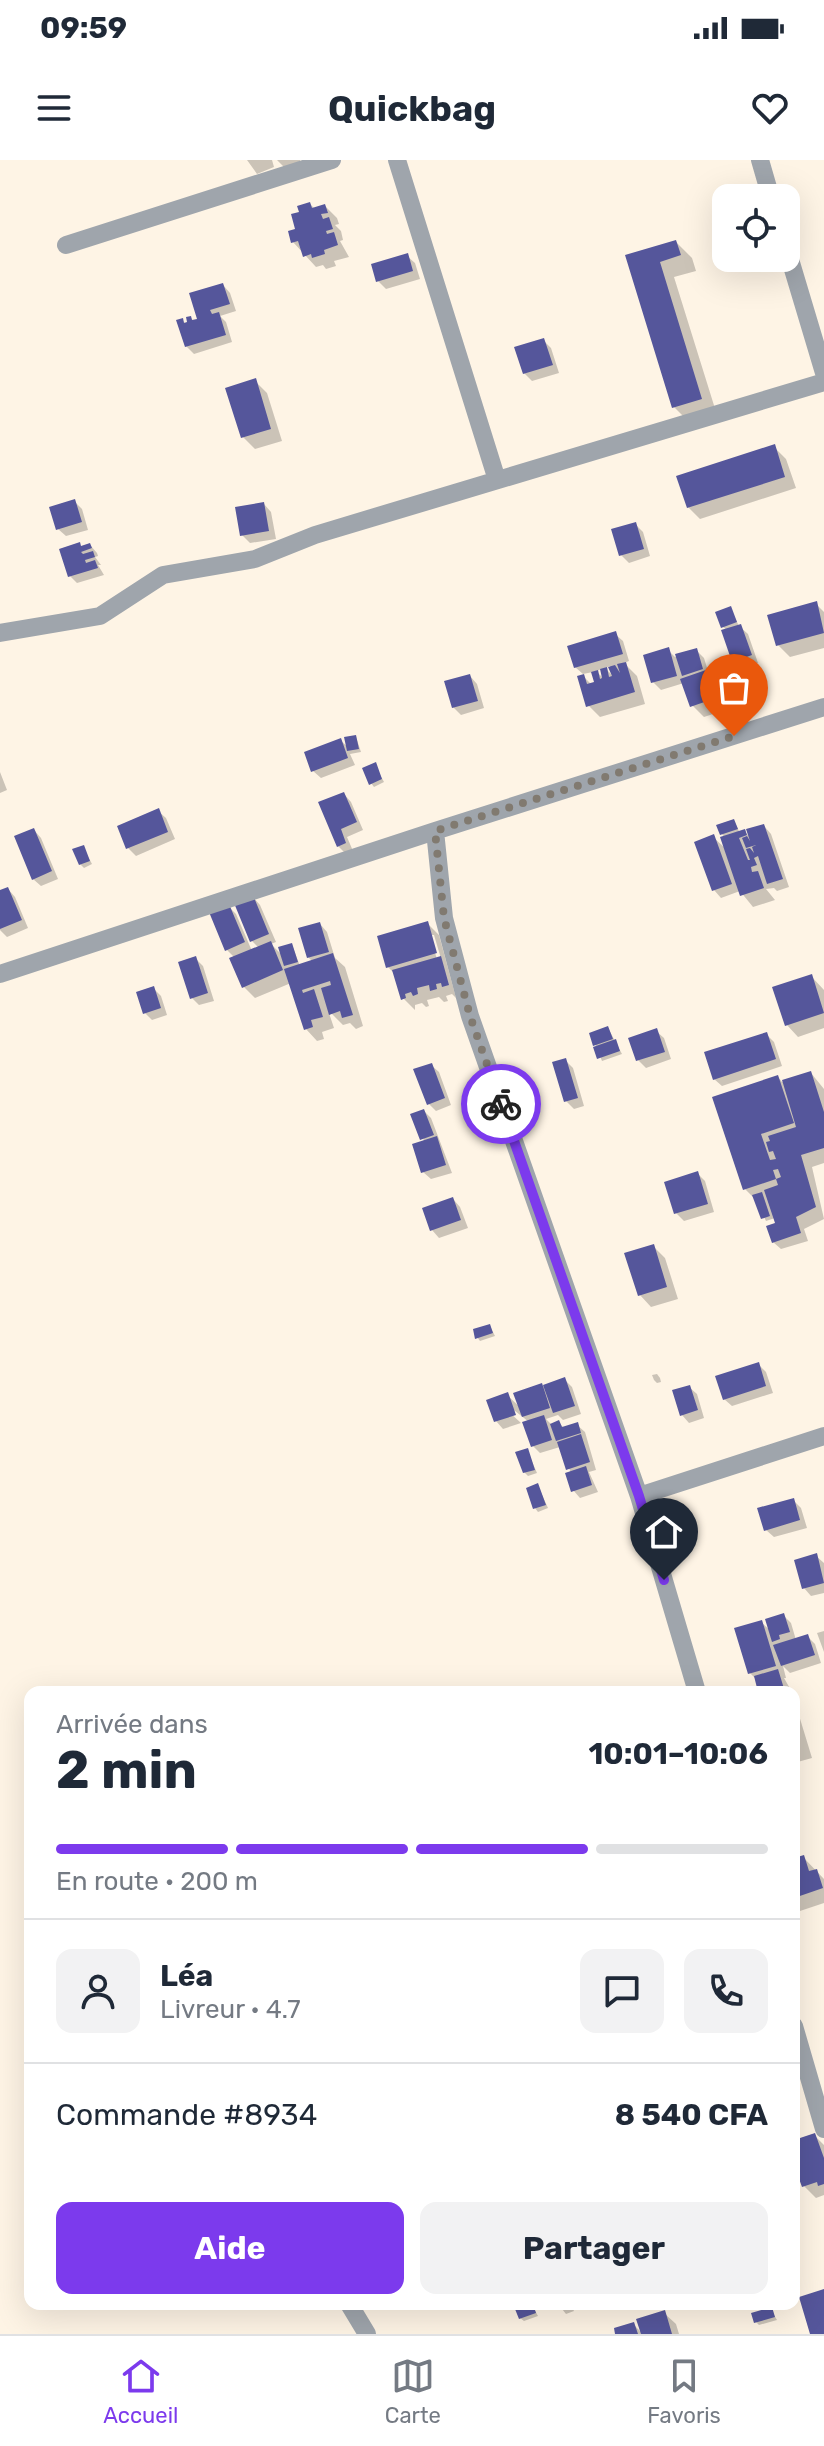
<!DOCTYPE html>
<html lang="fr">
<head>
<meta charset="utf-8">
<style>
  :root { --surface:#fff; --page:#f2f2f3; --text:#1f2937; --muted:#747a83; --line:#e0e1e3; --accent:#7c3aed }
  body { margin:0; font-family:Rubik,sans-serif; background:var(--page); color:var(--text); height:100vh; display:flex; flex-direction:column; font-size:30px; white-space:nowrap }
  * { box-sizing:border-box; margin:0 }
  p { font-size:26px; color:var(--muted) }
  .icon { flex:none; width:44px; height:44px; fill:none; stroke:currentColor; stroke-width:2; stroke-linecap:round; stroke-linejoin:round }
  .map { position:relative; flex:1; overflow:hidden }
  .details { position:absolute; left:24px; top:1526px; width:776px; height:624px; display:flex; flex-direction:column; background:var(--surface); border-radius:16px; box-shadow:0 8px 32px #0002 }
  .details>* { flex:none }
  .fabs { position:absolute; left:712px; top:24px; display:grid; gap:16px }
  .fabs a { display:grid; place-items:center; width:88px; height:88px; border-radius:16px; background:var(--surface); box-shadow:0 8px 32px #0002; font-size:40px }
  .pin { position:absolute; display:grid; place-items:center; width:68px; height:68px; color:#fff; margin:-82px -34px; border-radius:50% 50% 50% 0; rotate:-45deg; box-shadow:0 0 8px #0007 }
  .pin .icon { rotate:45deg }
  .courier { position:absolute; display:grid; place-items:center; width:80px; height:80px; margin:-40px; border:6px solid #7c3aed; border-radius:50%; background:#fff; color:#222; box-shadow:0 2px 10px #0007 }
  .headline em { font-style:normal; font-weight:700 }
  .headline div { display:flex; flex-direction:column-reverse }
  .headline { display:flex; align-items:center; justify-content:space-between; height:136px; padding:0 32px }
  h1 { font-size:52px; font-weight:700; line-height:60px }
  .bar { display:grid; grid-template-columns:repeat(4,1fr); gap:12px 8px; align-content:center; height:96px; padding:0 32px }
  .bar i { height:10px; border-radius:6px; background:var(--line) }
  .bar .selected { background:var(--accent) }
  .bar p { grid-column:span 4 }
  .line { display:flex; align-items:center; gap:20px; padding:0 32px; border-top:2px solid var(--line) }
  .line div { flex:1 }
  .round { display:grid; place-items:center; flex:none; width:84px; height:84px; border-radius:16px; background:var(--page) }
  .cta { display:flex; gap:16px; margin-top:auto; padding:16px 32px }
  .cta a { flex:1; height:92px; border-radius:16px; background:var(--accent); color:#fff; font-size:32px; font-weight:700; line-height:92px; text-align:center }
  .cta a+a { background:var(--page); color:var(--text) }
  .status { display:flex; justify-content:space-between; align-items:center; height:56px; padding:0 40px; background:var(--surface); direction:ltr }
  .status svg { height:22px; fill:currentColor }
  header { display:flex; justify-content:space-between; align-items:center; height:104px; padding:0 32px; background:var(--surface); font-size:36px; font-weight:700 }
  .tab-bar { display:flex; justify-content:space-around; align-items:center; height:112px; border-top:2px solid var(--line); background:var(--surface); font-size:22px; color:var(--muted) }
  .tab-bar a { display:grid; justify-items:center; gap:4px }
  .tab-bar .selected { color:var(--accent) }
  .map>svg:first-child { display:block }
  .shadow { fill:#0003; fill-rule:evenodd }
  .building { fill:#55569b }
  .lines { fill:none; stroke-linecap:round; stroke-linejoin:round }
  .street { stroke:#9fa5ac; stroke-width:18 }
  .done { stroke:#817a70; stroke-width:8; stroke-dasharray:0 14.4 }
  .route { stroke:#7c3aed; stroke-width:10 }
</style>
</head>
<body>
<div class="status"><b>09:59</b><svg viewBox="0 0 49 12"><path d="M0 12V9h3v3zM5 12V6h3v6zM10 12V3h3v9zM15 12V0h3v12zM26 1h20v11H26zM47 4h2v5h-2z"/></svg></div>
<header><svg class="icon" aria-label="menu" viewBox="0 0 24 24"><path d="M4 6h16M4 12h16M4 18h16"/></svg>Quickbag<svg class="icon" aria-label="heart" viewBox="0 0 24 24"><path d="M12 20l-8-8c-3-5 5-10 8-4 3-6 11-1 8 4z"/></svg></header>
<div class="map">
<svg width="824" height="2174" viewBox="0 0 824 2174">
  <rect width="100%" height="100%" fill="#fef4e5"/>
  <path class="shadow" d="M247 0H272L274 7 257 14Z
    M277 0H300V2L284 7Z
    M310 44 315 49 325 46 337 58 339 64 335 65 341 71 343 80 340 81 349 97 334 101 336 106 326 109 323 105 316 107 293 82 302 53Z
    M676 82 692 98 696 111 674 117 717 255 690 263 674 247 628 97Z
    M407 96 415 103 420 119 386 129 378 121Z
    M223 125 230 133 236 151 220 156 226 162 232 182 194 194 186 186 182 160 191 169V158L194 162 199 160Z
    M544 181 551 188 559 213 532 221 524 213Z
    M255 221 267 233 282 281 255 289 243 277Z
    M774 287 786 299 796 328 700 359 688 347Z
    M74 341 82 349 88 370 66 376 58 369Z
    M264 344 271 352 276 379 250 383 242 375Z
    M635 364 643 372 650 396 629 403 621 395Z
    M90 385 97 393 98 396 95 397 101 405H98L104 415 77 423 70 416 82 388Z
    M816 444 824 452V488L790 497 778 485Z
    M730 448 739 466 748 474 758 503 742 508 734 501 727 470 723 467Z
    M615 474 623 481 629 501 624 503 637 516 645 544 600 557 588 545 583 516 591 524 596 523 593 512 583 514 575 507ZM610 506 614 517 605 508ZM602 509 605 520 596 511Z
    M668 490 675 497 696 490 704 498 708 511 729 505 741 516 749 542 704 557 692 545 684 523 661 530 653 522Z
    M470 516 477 524 484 548 461 555 453 547Z
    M356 577 361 592 350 594 355 605 321 618 313 611 340 580 349 588Z
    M375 605 384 622 374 627 371 623Z
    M0 612 7 630 0 633Z
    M344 634 351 642 363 670 347 677 353 691 346 694 338 686Z
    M158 651 166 658 175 679 136 696 128 688Z
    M734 661 740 673 744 671 751 678 764 666 771 674 789 727 777 731 774 728 766 729 775 740 753 747 740 731 721 738 714 730 713 677 726 689 725 678 722 674Z
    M34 670 41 678 58 719 41 726 33 719Z
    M83 687 92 704 84 708 80 704Z
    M8 729 15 737 28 768 7 777 0 770V732Z
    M253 737 260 745 276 782 271 784 283 796 292 785 300 806 313 802 308 797 320 764 327 772 335 798 345 807 363 866 356 869 350 863 343 865 328 850 334 868 322 872 324 879 317 881 306 869 291 823 255 838 243 826 235 798 227 790 228 746 236 754 252 791 259 788 252 781 236 744Z
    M427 763 439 775 456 838 452 834 446 836 448 841 444 842 439 837 427 840 429 846 426 847 422 843 415 845V850L403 838 395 814 388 807ZM430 775H434L442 802 438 803Z
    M196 799 203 806 214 841 199 845 192 838Z
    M811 816 824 830V868L798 877 787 865Z
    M153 828 161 836 167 855 152 860 145 853Z
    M608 868 622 894 602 901 591 874Z
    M656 871 664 878 671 899 646 908 638 900Z
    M766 874 774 882 782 906 722 926 714 919Z
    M565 900 573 908 584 946 574 949 566 941Z
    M431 905 439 912 451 945 436 951 429 944Z
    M811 913 824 929V1003L812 1007 824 1059 804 1069 808 1081 781 1089 773 1082 779 1064 775 1058 766 1061 756 1040 745 1029 778 917 782 922Z
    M424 951 431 958 452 1013 431 1019 423 1012Z
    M697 1013 705 1021 714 1052 684 1061 676 1053Z
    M453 1039 460 1047 468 1068 439 1078 432 1070Z
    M653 1086 665 1098 678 1139 651 1147 640 1135Z
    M490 1166 495 1176 480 1181 477 1177Z
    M758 1204 766 1212 773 1233 732 1246 724 1239Z
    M657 1214 660 1218 661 1222 657 1223 654 1220 652 1215Z
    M565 1220 572 1227 581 1254 563 1260 558 1255 546 1259 552 1265 559 1263 565 1269 577 1265 585 1272 596 1310 589 1312 598 1332 580 1338 573 1330 571 1313 560 1287 540 1293 533 1286 529 1262 510 1247 507 1250 521 1263 503 1269 496 1261 507 1235 521 1248 516 1234Z
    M689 1227 697 1234 704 1258 689 1263 682 1255Z
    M527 1290 537 1313 528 1316 524 1312Z
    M538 1326 548 1348 538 1352 535 1348Z
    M793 1340 801 1348 807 1368 774 1377 766 1370Z
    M816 1396 824 1403V1433L811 1436 804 1428Z
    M783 1455 791 1463 796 1480 807 1476 815 1484 821 1503 790 1513 783 1506 786 1518H784L792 1532H760L757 1520 750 1513 761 1462 771 1471Z
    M824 1471V1492L817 1473Z
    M794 1539 812 1598 794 1603Z
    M803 1697 824 1719V1743L800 1751 794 1745V1701Z
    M814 1975 824 1985V2035L816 2038 804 2026 794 1999V1982Z
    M558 2144H575L576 2145 572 2147 574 2151 566 2154Z
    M532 2145 538 2156 524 2161 520 2158Z
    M771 2150 777 2160 759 2165 756 2162Z
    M664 2153 676 2164 679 2174H618L634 2165 643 2174Z"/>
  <path class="building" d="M310 42 312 48 325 44 328 53 321 54 323 59 329 57 333 69 326 71 327 74 334 72 338 85 324 90 325 94 312 98 311 94 303 97 298 81 291 83 288 71 295 69 291 54 299 52 297 46Z
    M676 80 681 95 660 102 702 239 672 248 625 95Z
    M408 93 413 111 376 122 371 104Z
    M223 123 230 144 210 150 212 154 219 152 226 175 185 187 176 160 183 158 184 163 187 162 186 157 191 156 192 160 197 159 189 133Z
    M544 178 553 205 523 214 514 187Z
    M256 218 271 269 241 278 225 228Z
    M775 284 785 317 687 348 676 316Z
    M75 339 82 362 56 370 49 347Z
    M264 342 269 371 240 376 235 347Z
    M636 362 644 389 619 396 611 369Z
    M80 382 81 386 90 383 92 388 81 392 83 394 93 391 95 397 85 400 86 403 95 400 98 408 68 417 59 389Z
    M817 441 824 473 776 486 767 455Z
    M731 446 737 462 721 468 715 452Z
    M741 464 752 495 732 502 721 470Z
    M616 471 623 494 574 508 567 486Z
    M669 487 677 516 651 523 643 495Z
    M697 488 703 509 682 516 675 494Z
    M626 502 635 532 586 547 577 516 584 514 587 524 594 522 591 512 598 510 600 519 602 518 600 509 607 507 609 517 612 516 608 507 615 505 620 513 617 504Z
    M729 502 739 530 690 547 680 519Z
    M470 514 478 541 452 548 444 521Z
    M356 575 359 589 347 591 344 577Z
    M341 578 348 598 311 612 304 592Z
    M376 602 382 619 369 625 362 608Z
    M344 632 357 662 341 669 346 683 337 687 318 642Z
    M159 648 168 672 126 689 117 666Z
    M734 659 738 669 720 675 716 665Z
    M764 664 783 719 767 724 758 696 754 698 757 705 751 707 752 712 758 711 764 728 740 736 720 677 745 669 747 675 739 678 748 700H750L746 689 750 688 754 693 752 687 756 685 746 688 742 678 747 676 750 681 746 669Z
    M34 668 52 711 32 720 14 676Z
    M714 674 732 724 712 731 694 682Z
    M84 685 90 701 79 705 72 689Z
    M8 727 22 760 0 769V730Z
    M253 735 269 774 250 782 234 743Z
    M229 744 245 782 225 791 209 752Z
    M428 761 437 793 386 808 377 776Z
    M320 762 329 792 307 798 298 768Z
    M271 781 283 810 242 828 229 798Z
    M292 783 298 802 284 806 278 787Z
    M333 793 353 855 342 858 340 851 329 855 321 828 331 825 330 821 302 830 303 833 314 829 323 857 311 860 313 867 304 870 284 809Z
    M196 796 208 833 190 839 178 802Z
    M441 796 449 825 442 827 441 823 436 824 437 829 430 831 429 825 417 828 418 834 413 836 411 832 405 834 406 838 401 840 392 810Z
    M812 814 824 853 785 866 772 827Z
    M154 826 161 848 143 854 136 832Z
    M608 866 613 879 593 886 589 873Z
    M657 868 665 892 636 901 628 878Z
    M767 872 776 899 713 920 704 892Z
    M616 879 620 891 597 899 593 887Z
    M566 898 578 938 564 942 552 902Z
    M432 903 445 938 427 945 413 909Z
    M811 911 824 952V988L801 995 816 1047 796 1057 801 1073 772 1083 766 1066 775 1063 764 1030 778 1025 776 1019 781 1017 778 1009 773 1010 776 1019 743 1030 712 937 778 915 794 963 761 974 770 1000 776 999 773 991 769 992 766 982 770 981 768 976 796 967 782 920Z
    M424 949 434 975 420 980 410 954Z
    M437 976 446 1005 421 1013 412 984Z
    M698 1011 708 1044 674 1054 664 1022Z
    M762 1032 770 1056 761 1059 752 1035Z
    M453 1037 461 1060 430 1071 422 1048Z
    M654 1084 667 1127 638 1136 624 1093Z
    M490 1164 493 1173 475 1179 473 1169Z
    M759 1202 766 1226 723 1240 715 1216Z
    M565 1217 575 1246 553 1253 543 1225Z
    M542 1223 550 1248 522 1257 513 1233Z
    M690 1225 698 1250 680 1256 672 1230Z
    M508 1232 516 1255 494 1262 486 1240Z
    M544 1255 552 1280 531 1287 522 1262Z
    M559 1260 562 1267 578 1262 581 1273 556 1281 550 1264Z
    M581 1274 590 1302 566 1310 557 1282Z
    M528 1288 535 1310 523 1313 515 1292Z
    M586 1306 592 1325 571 1332 565 1313Z
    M538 1323 546 1345 533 1349 526 1328Z
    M794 1338 800 1360 764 1371 757 1348Z
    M817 1393 824 1423 802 1429 794 1400Z
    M784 1453 790 1472 779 1475 780 1479 772 1482 765 1459Z
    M762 1460 776 1506 748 1514 734 1468Z
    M808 1474 815 1495 781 1506 773 1485Z
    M778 1509 785 1532H758L754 1516Z
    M804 1695 809 1711 817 1709 823 1728 794 1738V1698Z
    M815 1973 824 1998V2024L818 2026 817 2022 802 2027 794 2005V1980Z
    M824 2129V2174H810L799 2137Z
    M528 2144H533L536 2153 519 2159 515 2149Z
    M772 2147 775 2157 754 2163 751 2153Z
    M665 2150 672 2174H641L636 2159Z
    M634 2162 638 2174H615L614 2168Z"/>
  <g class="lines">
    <path class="street" d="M397 0 497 320
      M760 0 771 38
      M66 85 332 0
      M786 86 824 213
      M0 473 100 456 163 415 255 399 315 375 824 222
      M435 671 444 758 470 856 639 1336 697 1532
      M0 814 435 671 824 547
      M639 1336 824 1276
      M794 1866 824 1969
      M349 2144 367 2174"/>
  </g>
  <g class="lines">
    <path class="done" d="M501 944 470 856 444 758 435 671 734 576"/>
    <path class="route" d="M501 944 639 1336 664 1420"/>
  </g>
</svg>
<div class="fabs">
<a><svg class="icon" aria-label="locate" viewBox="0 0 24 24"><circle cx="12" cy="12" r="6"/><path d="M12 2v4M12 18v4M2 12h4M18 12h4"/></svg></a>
</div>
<div class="pin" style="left:734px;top:576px;background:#ea580c"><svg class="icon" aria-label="bag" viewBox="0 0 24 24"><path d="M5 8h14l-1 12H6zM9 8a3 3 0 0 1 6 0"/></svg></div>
<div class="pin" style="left:664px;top:1420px;background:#1f2937"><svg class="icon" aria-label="home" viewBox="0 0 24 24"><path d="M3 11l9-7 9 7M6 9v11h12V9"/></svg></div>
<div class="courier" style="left:501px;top:944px"><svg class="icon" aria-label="bike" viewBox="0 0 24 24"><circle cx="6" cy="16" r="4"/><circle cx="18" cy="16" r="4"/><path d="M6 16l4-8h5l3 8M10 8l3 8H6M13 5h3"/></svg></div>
<section class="details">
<div class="headline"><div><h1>2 min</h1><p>Arrivée dans</p></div><em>10:01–10:06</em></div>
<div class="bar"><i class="selected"></i><i class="selected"></i><i class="selected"></i><i></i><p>En route · 200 m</p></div>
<div class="line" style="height:144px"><a class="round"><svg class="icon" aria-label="person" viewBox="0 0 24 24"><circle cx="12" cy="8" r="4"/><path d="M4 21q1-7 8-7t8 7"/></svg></a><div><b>Léa</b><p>Livreur · 4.7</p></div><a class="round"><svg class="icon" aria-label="chat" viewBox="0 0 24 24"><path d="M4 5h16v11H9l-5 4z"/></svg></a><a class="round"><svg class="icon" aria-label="phone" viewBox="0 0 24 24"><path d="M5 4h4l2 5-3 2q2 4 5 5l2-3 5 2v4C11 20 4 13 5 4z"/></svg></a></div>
<div class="line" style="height:104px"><div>Commande #8934</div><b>8 540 CFA</b></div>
<div class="cta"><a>Aide</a><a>Partager</a></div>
</section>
</div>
<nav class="tab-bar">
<a class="selected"><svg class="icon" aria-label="home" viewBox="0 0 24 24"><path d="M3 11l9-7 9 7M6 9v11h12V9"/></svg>Accueil</a>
<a><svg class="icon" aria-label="map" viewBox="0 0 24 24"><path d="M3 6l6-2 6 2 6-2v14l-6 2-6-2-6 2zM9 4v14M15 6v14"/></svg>Carte</a>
<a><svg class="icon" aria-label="saved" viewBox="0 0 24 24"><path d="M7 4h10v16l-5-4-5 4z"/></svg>Favoris</a>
</nav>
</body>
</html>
